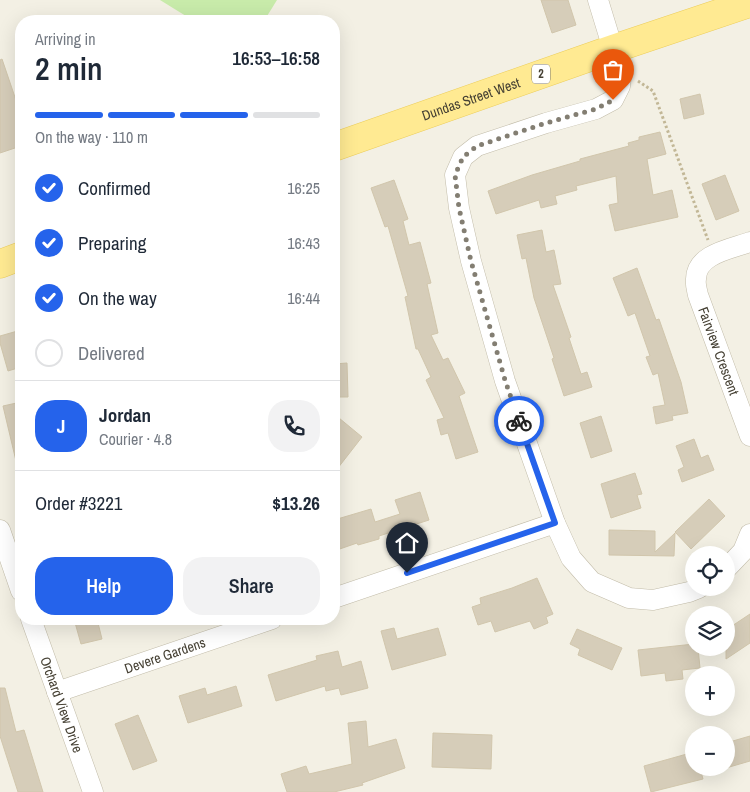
<!DOCTYPE html>
<html lang="en">
<head>
<meta charset="utf-8">
<style>
  :root { --surface:#fff; --page:#f2f2f3; --text:#1f2937; --muted:#747a83; --line:#e0e1e3; --accent:#2563eb }
  body { margin:0; font-family:"Archivo Narrow",sans-serif; background:var(--page); color:var(--text); height:100vh; display:flex; flex-direction:column; font-size:19px; white-space:nowrap }
  * { box-sizing:border-box; margin:0 }
  p { font-size:16px; color:var(--muted) }
  .icon { flex:none; width:28px; height:28px; fill:none; stroke:currentColor; stroke-width:2; stroke-linecap:round; stroke-linejoin:round }
  .map { position:relative; flex:1; overflow:hidden }
  .panel { position:absolute; left:15px; top:15px; width:325px; height:610px; display:flex; flex-direction:column; background:var(--surface); border-radius:20px; box-shadow:0 5px 20px #0002 }
  .panel>* { flex:none }
  .controls { position:absolute; left:685px; top:546px; display:grid; gap:10px }
  .controls a { display:grid; place-items:center; width:50px; height:50px; border-radius:50%; background:var(--surface); box-shadow:0 5px 20px #0002; font-size:25px }
  .pin { position:absolute; display:grid; place-items:center; width:42px; height:42px; color:#fff; margin:-51px -21px; border-radius:50% 50% 50% 0; rotate:-45deg; box-shadow:0 0 5px #0007 }
  .pin .icon { rotate:45deg }
  .courier { position:absolute; display:grid; place-items:center; width:50px; height:50px; margin:-25px; border:4px solid #2563eb; border-radius:50%; background:#fff; color:#222; box-shadow:0 1px 6px #0007 }
  .overview em { font-style:normal; font-weight:600 }
  .overview div { display:flex; flex-direction:column-reverse }
  .overview { display:flex; align-items:center; justify-content:space-between; height:85px; padding:0 20px }
  h1 { font-size:32px; font-weight:600; line-height:38px }
  .bar { display:grid; grid-template-columns:repeat(4,1fr); gap:8px 5px; align-content:center; height:60px; padding:0 20px }
  .bar i { height:6px; border-radius:4px; background:var(--line) }
  .bar .current { background:var(--accent) }
  .bar p { grid-column:span 4 }
  .line { display:flex; align-items:center; gap:12px; padding:0 20px; border-top:1px solid var(--line) }
  .line div { flex:1 }
  .round { display:grid; place-items:center; flex:none; width:52px; height:52px; border-radius:20px; background:var(--page) }
  ol { padding:0 20px; list-style:none }
  li { display:flex; align-items:center; gap:15px; height:55px }
  li p { margin-inline-start:auto }
  li .icon { padding:5px; border-radius:50%; background:var(--accent); color:#fff; stroke-width:4 }
  li:last-child { color:var(--muted) }
  li i { width:28px; height:28px; border:2px solid var(--line); border-radius:50% }
  .primary-button { display:flex; gap:10px; margin-top:auto; padding:10px 20px }
  .primary-button a { flex:1; height:58px; border-radius:20px; background:var(--accent); color:#fff; font-size:20px; font-weight:600; line-height:58px; text-align:center }
  .primary-button a+a { background:var(--page); color:var(--text) }
  .map>svg:first-child { display:block }
  .green { fill:#c8ebaa }
  .building { fill:#d6cdb9; stroke:#d1c6ac }
  .lines { fill:none; stroke-linecap:round; stroke-linejoin:round }
  .street-casing { stroke:#c2bca9; stroke-width:21 }
  .primary-casing { stroke:#eccd5a; stroke-width:29 }
  .path { stroke:#c2b796; stroke-width:3; stroke-dasharray:2.5 2.5; stroke-linecap:butt }
  .street { stroke:#fff; stroke-width:20 }
  .primary { stroke:#ffea92; stroke-width:28 }
  .done { stroke:#837e72; stroke-width:5; stroke-dasharray:0 9 }
  .route { stroke:#2563eb; stroke-width:6 }
  .labels { text-anchor:middle; dominant-baseline:central; stroke-width:4; stroke-linejoin:round; paint-order:stroke }
  .shield { fill:#fff; stroke:#7e7a71; stroke-width:1 }
  .shield-label { font-size:12px; font-weight:bold; fill:#464134 }
  .street-label { font-size:14px; fill:#464134; stroke:#fff }
</style>
</head>
<body>
<div class="map">
<svg width="750" height="792" viewBox="0 0 750 792">
  <rect width="100%" height="100%" fill="#f3f0e4"/>
  <path class="green" d="M160 0H277L264 21H194Z"/>
  <path class="building" d="M541 0H568L576 25 552 33Z
    M2 59 21 115V146L0 153V60Z
    M700 94 704 114 684 119 680 99Z
    M660 132 666 154 647 159 653 195 672 190 678 217 615 231 609 205 618 203 616 176 576 186 577 190 555 196 557 204 541 208 539 200 496 214 488 191 532 175 580 161V159L629 146 628 143 639 140V137Z
    M725 175 739 211 716 220 702 184Z
    M394 180 408 219 403 221 409 245 420 242 431 283 427 284 438 333 431 335 443 360 448 358 465 393 459 396 478 452 456 459 448 433 441 435 437 420 444 418 426 380 431 377 418 349H416L405 297 408 296 388 226 385 227 371 188Z
    M542 230 546 252 554 250 561 284 553 285 571 337 569 338 581 374 587 372 592 387 564 396 552 359 554 358 534 298 526 258 522 259 517 235Z
    M637 268 656 320 659 319 681 382 688 413 672 416 673 420 656 424 653 407 665 405 658 373 653 375 646 357 650 356 635 313 628 316 613 278Z
    M21 330V367L8 371 0 343V336Z
    M347 363 348 397H334V364Z
    M21 402V460L16 461 3 406Z
    M601 416 612 451 591 458 580 423Z
    M339 418 362 437 334 473V425Z
    M694 439 701 458 708 455 714 470 682 482 678 470 684 467 676 446Z
    M635 473 642 494 637 495 641 508 611 518 601 484Z
    M420 492 429 520 379 536V539L358 545 357 543 334 551V520L371 509 375 522 400 514 395 500Z
    M709 499 725 516 691 549 675 532Z
    M609 530 655 531V552L675 533 674 556 609 555Z
    M537 578 553 614 546 617 548 623 534 629 530 621 495 632 491 621 478 625 472 607 481 604 480 598 512 588Z
    M750 614V643L726 659V630Z
    M74 619H97L102 639 81 644Z
    M394 628 397 639 438 628 446 655 392 670 381 631Z
    M577 629 622 648 612 670 578 655 580 649 570 644Z
    M694 644V648H698L700 668 682 670 683 679 666 681 665 673 641 676 638 650Z
    M338 651 342 667 361 661 368 688 341 695 339 688 326 691 325 686 276 701 268 675 317 660 316 656Z
    M236 686 242 706 188 723 179 696 205 688 207 695Z
    M0 688H5L16 732 24 730 43 792H18L0 736Z
    M138 715 157 761 133 770 115 724Z
    M366 721 368 747 396 739 405 768 362 783 363 785 334 792H287L281 774 306 766 309 774 352 764 348 723Z
    M433 733 492 735 491 769 432 767Z
    M750 736V761L726 768V743Z
    M694 752V768H700L703 779 651 792 644 766Z"/>
  <g class="lines">
    <g class="street-casing">
      <g id="street">
        <path d="M598 0 613 49 622 70 620 86 613 100 596 109 546 123 477 146 463 157 455 175 459 208 471 261 505 381 555 523 571 558 592 582 629 598 653 600 689 592 699 588"/>
        <path id="s1" d="M750 242C731 249 696 254 696 279 695 284 697 290 698 295L750 436"/>
        <path d="M0 530 21 591"/>
        <path d="M726 569 743 551 750 534"/>
        <path d="M334 598 555 523"/>
        <path id="s2" d="M31 619 93 792"/>
        <path id="s3" d="M57 692 272 619"/>
      </g>
    </g>
    <g class="primary-casing">
      <g id="primary">
        <path id="s4" d="M334 147 613 49 750 3"/>
        <path d="M0 264 21 256"/>
      </g>
    </g>
    <path class="path" d="M638 81 653 91 708 240"/>
    <use href="#street" class="street"/>
    <use href="#primary" class="primary"/>
  </g>
  <g class="lines">
    <path class="done" d="M519 421 505 380 471 261 459 208 455 175 463 157 477 146 546 123 596 109 613 100"/>
    <path class="route" d="M407 573 555 523 519 421"/>
  </g>
  <g class="labels">
    <rect class="shield" x="532" y="64.5" width="18" height="19" rx="4"/>
    <g class="shield-label">
      <text x="541" y="74">2</text>
    </g>
    <g class="street-label">
      <text stroke="none"><textPath href="#s4" startOffset="145">Dundas Street West</textPath></text>
      <text stroke="none"><textPath href="#s1" startOffset="146">Fairview Crescent</textPath></text>
      <text stroke="none"><textPath href="#s3" startOffset="114">Devere Gardens</textPath></text>
      <text stroke="none"><textPath href="#s2" startOffset="91">Orchard View Drive</textPath></text>
    </g>
  </g>
</svg>
<div class="controls">
<a><svg class="icon" aria-label="locate" viewBox="0 0 24 24"><circle cx="12" cy="12" r="6"/><path d="M12 2v4M12 18v4M2 12h4M18 12h4"/></svg></a>
<a><svg class="icon" aria-label="layers" viewBox="0 0 24 24"><path d="M12 4l9 5-9 5-9-5zM3 14l9 5 9-5"/></svg></a>
<a>+</a>
<a>−</a>
</div>
<div class="pin" style="left:613px;top:100px;background:#ea580c"><svg class="icon" aria-label="bag" viewBox="0 0 24 24"><path d="M5 8h14l-1 12H6zM9 8a3 3 0 0 1 6 0"/></svg></div>
<div class="pin" style="left:407px;top:573px;background:#1f2937"><svg class="icon" aria-label="home" viewBox="0 0 24 24"><path d="M3 11l9-7 9 7M6 9v11h12V9"/></svg></div>
<div class="courier" style="left:519px;top:421px"><svg class="icon" aria-label="bike" viewBox="0 0 24 24"><circle cx="6" cy="16" r="4"/><circle cx="18" cy="16" r="4"/><path d="M6 16l4-8h5l3 8M10 8l3 8H6M13 5h3"/></svg></div>
<section class="panel">
<div class="overview"><div><h1>2 min</h1><p>Arriving in</p></div><em>16:53–16:58</em></div>
<div class="bar"><i class="current"></i><i class="current"></i><i class="current"></i><i></i><p>On the way · 110 m</p></div>
<ol>
<li><svg class="icon" aria-label="check" viewBox="0 0 24 24"><path d="M5 12l5 5 9-10"/></svg>Confirmed<p>16:25</p></li>
<li><svg class="icon" aria-label="check" viewBox="0 0 24 24"><path d="M5 12l5 5 9-10"/></svg>Preparing<p>16:43</p></li>
<li><svg class="icon" aria-label="check" viewBox="0 0 24 24"><path d="M5 12l5 5 9-10"/></svg>On the way<p>16:44</p></li>
<li><i></i>Delivered</li>
</ol>
<div class="line" style="height:90px"><b class="round" style="background:var(--accent);color:#fff">J</b><div><b>Jordan</b><p>Courier · 4.8</p></div><a class="round"><svg class="icon" aria-label="phone" viewBox="0 0 24 24"><path d="M5 4h4l2 5-3 2q2 4 5 5l2-3 5 2v4C11 20 4 13 5 4z"/></svg></a></div>
<div class="line" style="height:65px"><div>Order #3221</div><b>$13.26</b></div>
<div class="primary-button"><a>Help</a><a>Share</a></div>
</section>
</div>
</body>
</html>
